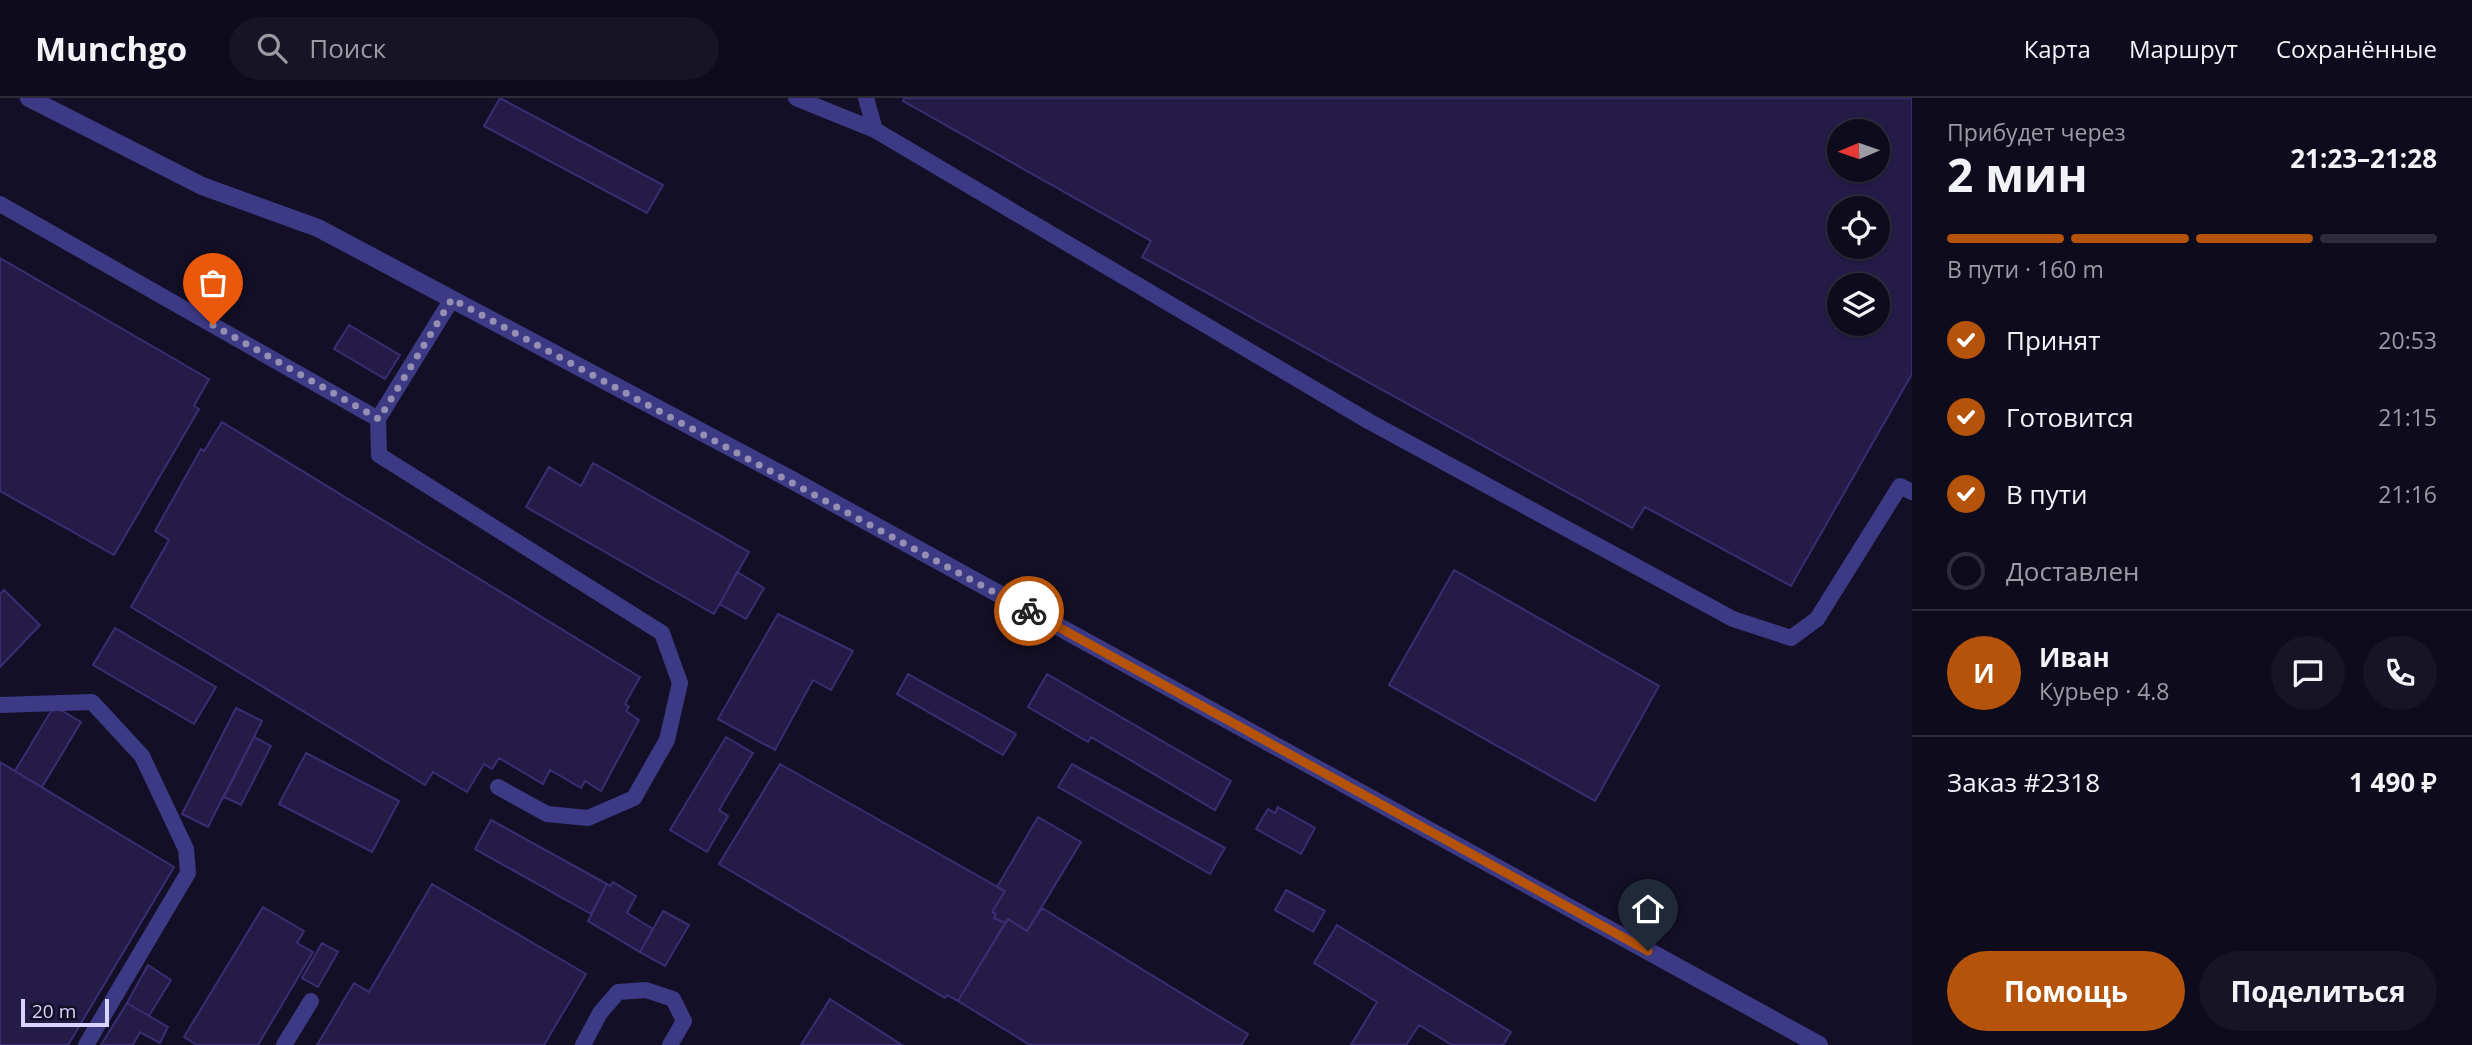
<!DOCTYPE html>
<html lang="ru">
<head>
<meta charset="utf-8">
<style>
  :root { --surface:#0e0b1c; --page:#171425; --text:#f1f3f6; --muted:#9b9ba3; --line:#2e2b3b; --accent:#b45309 }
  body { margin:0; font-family:"Open Sans",sans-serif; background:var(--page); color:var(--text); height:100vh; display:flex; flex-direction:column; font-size:26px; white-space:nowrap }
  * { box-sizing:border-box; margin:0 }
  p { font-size:23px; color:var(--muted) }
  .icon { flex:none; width:38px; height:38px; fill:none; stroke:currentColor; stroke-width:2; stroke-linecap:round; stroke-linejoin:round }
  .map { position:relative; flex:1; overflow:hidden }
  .details { display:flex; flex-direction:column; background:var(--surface); width:560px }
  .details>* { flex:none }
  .needle { width:46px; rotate:268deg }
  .buttons { position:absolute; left:1827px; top:21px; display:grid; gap:14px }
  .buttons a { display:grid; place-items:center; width:63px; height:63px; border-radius:50%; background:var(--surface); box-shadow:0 2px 5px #0004,0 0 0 2px var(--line); font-size:35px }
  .scale { position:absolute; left:21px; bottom:18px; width:88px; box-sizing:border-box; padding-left:7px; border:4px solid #d9d4ff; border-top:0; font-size:19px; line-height:24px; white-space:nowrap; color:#d9d4ff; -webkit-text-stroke:5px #130f26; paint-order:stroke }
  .pin { position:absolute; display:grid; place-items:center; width:60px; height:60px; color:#fff; margin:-72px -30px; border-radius:50% 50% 50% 0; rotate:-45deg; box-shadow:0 0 7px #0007 }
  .pin .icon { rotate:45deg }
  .courier { position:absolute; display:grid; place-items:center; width:70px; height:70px; margin:-35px; border:5px solid #b45309; border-radius:50%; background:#fff; color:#222; box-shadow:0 2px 9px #0007 }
  .headline em { font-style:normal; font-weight:700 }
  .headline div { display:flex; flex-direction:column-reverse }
  .headline { display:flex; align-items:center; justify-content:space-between; height:119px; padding:0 35px }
  h1 { font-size:46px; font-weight:700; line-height:52px }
  .bar { display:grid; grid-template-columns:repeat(4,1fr); gap:10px 7px; align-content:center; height:84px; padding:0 35px }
  .bar i { height:9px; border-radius:5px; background:var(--line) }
  .bar .active { background:var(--accent) }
  .bar p { grid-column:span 4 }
  .line { display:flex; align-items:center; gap:18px; padding:0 35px; border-top:2px solid var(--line) }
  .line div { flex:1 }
  .round { display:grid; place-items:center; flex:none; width:74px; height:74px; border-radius:37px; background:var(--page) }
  ol { padding:0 35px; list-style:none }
  li { display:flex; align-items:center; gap:21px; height:77px }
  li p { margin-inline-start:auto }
  li .icon { padding:7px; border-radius:50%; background:var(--accent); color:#fff; stroke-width:4 }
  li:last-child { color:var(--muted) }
  li i { width:38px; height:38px; border:4px solid var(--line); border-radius:50% }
  .cta { display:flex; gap:14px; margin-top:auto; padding:14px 35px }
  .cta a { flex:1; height:80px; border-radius:42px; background:var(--accent); color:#fff; font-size:28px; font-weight:700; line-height:80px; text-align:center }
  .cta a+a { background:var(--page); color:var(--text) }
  header { display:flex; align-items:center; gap:42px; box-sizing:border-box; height:98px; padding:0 35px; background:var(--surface); border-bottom:2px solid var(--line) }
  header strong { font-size:33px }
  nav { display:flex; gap:38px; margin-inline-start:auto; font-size:24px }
  .search { width:490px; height:63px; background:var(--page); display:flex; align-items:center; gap:18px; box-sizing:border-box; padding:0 24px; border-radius:38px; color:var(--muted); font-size:26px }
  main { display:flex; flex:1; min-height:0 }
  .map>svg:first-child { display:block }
  .building { fill:#241b47; stroke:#3b2d73; stroke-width:2; fill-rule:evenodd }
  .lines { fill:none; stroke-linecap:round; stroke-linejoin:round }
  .service { stroke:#3d3a85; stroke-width:16 }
  .minor { stroke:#3d3a85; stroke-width:18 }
  .done { stroke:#948fb3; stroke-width:7; stroke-dasharray:0 12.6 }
  .route { stroke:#b45309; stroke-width:9 }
</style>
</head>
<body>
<header>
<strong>Munchgo</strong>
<div class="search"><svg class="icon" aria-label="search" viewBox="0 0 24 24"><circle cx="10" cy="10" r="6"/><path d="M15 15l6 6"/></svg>Поиск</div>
<nav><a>Карта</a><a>Маршрут</a><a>Сохранённые</a></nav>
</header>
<main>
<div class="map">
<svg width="1912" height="947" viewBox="0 0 1912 947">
  <rect width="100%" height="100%" fill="#130f26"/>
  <path class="building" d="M500 0 663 87 647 115 484 28Z
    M904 0H1912V276L1791 488 1645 409 1632 430 1142 159 1151 143 903 3ZM1839 33H1878V72H1839ZM1839 110H1878V149H1839ZM1839 187H1878V226H1839Z
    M0 160 209 281 194 308 199 311 114 457 0 393Z
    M349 227 400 257 385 281 334 251Z
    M222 324 640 579 625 606 629 609 626 613 639 622 601 693 585 683 581 690 550 672 543 686 499 660 492 671 484 666 467 694 433 674 425 687 131 509 169 442 155 433 201 351 204 353Z
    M593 365 749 454 714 516 526 409 549 369 581 388Z
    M1454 472 1659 588 1595 703 1389 587Z
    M737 474 764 490 746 521 720 506Z
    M4 492 40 527 0 569V496Z
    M778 516 853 553 831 592 813 582 775 652 718 621Z
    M115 530 216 589 194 626 93 567Z
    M908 576 1016 636 1003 657 897 596Z
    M1047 576 1231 683 1215 712 1091 639 1088 644 1028 609Z
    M54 608 81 624 42 689 15 673Z
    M236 610 262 623 208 729 182 716Z
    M254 639 271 648 241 707 224 699Z
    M726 639 753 655 719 712 728 718 707 754 670 732Z
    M306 655 399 703 372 754 279 706Z
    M0 664 174 769 68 947H0Z
    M780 666 1005 793 992 814 996 816 994 820 1005 825 958 903 947 897 945 900 719 766Z
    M1072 666 1225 750 1210 776 1058 689Z
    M1278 709 1315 730 1301 756 1256 731 1268 711 1275 715Z
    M1038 719 1081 744 1027 833 1008 821 1005 825 994 820 996 816 992 814 1005 793 997 789Z
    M491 722 607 786 591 816 475 751Z
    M613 784 636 798 627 815 653 831 640 854 588 823 607 786 610 788Z
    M432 786 586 876 544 947H317L354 885 369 894Z
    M1286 792 1325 813 1313 834 1275 812Z
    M263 809 304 833 297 845 313 854 258 947H197L184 939Z
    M1042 810 1248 936 1241 947H1030L958 903 1008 821 1027 833Z
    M663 813 689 827 665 868 640 854Z
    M1337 827 1511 934 1503 947H1452L1419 927 1406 947H1351L1377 904 1314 865Z
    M322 845 338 854 318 889 302 880Z
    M148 867 171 882 149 918 127 905Z
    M830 901 902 947H801Z
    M127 905 168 929 160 945 140 934 133 947H101Z"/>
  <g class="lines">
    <path class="service" d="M796 0 875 32
      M866 0 875 32 1370 324 1733 521 1791 540 1817 521 1900 388 1912 394
      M0 106 378 321
      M452 201 378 321 379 357 662 535 680 585 667 642 634 700 588 720 547 716 498 689
      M0 607 92 604 142 658 186 751 188 775 86 947
      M284 947 311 903
      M583 947 600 915 618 894 646 892 673 901 684 923 670 947"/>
    <path class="minor" d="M29 0 202 88 318 130 790 381 1819 947"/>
  </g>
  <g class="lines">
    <path class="done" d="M213 227 379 321 452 201 1029 513"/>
    <path class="route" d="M1029 513 1648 853"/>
  </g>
</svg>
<div class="buttons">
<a><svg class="needle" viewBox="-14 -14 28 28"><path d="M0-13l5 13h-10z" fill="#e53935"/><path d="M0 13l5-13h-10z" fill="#9b9ba3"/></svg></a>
<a><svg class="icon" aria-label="locate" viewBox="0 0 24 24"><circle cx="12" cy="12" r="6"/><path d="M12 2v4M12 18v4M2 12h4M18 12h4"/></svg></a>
<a><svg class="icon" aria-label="layers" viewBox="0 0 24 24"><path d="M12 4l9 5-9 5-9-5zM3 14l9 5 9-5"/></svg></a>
</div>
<div class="scale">20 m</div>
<div class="pin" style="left:213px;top:227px;background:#ea580c"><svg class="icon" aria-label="bag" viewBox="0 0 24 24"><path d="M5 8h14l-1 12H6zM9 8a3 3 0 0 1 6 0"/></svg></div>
<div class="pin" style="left:1648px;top:853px;background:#1f2937"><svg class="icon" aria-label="home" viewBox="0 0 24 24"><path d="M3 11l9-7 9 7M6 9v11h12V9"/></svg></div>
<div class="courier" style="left:1029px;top:513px"><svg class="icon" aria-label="bike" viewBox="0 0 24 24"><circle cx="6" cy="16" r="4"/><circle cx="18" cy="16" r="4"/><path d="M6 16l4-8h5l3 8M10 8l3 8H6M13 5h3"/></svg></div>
</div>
<section class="details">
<div class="headline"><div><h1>2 мин</h1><p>Прибудет через</p></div><em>21:23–21:28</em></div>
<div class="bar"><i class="active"></i><i class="active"></i><i class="active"></i><i></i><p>В пути · 160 m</p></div>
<ol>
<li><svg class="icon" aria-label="check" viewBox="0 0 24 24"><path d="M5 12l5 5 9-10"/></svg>Принят<p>20:53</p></li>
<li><svg class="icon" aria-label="check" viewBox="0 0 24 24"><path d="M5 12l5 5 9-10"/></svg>Готовится<p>21:15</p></li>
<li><svg class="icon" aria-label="check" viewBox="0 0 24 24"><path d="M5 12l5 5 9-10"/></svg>В пути<p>21:16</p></li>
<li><i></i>Доставлен</li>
</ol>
<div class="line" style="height:126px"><b class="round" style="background:var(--accent);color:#fff">И</b><div><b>Иван</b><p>Курьер · 4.8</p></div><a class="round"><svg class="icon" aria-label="chat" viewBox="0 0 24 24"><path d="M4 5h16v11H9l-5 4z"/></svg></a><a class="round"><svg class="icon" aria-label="phone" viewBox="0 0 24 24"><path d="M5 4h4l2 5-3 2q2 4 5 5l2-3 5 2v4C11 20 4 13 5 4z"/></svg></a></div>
<div class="line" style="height:91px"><div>Заказ #2318</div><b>1 490 ₽</b></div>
<div class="cta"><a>Помощь</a><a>Поделиться</a></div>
</section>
</main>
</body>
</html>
